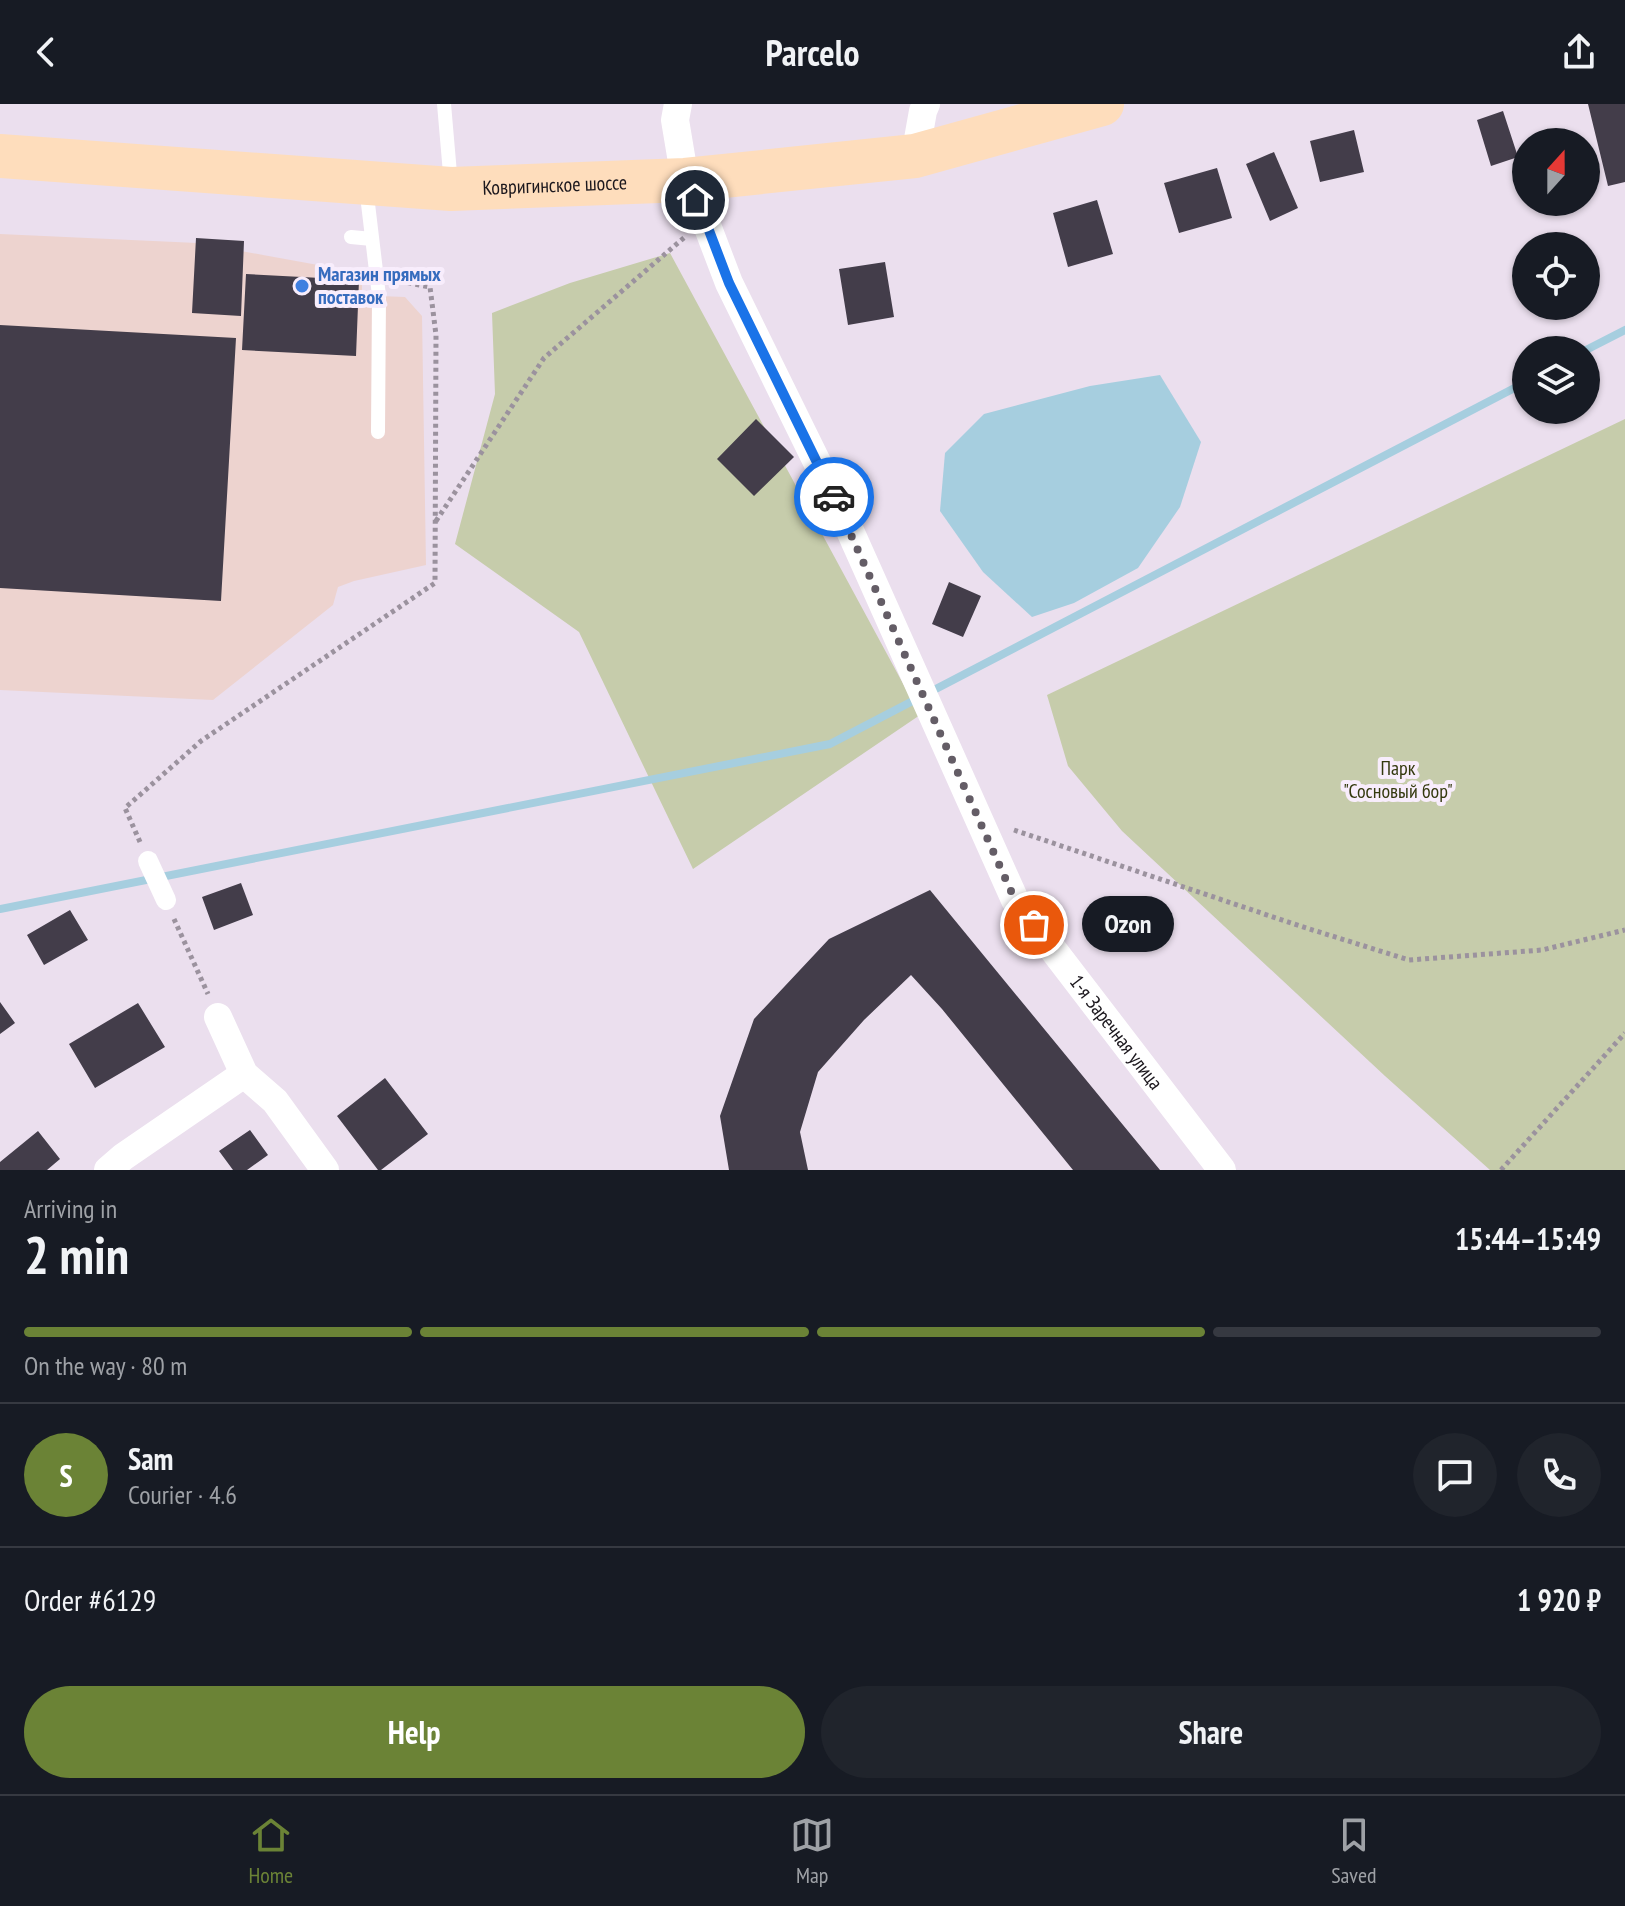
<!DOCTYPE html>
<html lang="en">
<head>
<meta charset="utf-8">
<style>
  :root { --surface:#171b24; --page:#20242c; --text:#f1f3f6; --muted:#9ea1a6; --line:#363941; --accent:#6b8336 }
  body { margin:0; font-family:"PT Sans Narrow",sans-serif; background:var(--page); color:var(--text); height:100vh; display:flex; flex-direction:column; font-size:30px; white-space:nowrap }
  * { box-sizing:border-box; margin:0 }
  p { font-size:26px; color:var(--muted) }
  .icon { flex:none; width:44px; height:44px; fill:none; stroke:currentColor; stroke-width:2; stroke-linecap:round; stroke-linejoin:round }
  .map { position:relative; height:1066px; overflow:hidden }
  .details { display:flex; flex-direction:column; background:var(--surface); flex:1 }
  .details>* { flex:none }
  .needle { width:52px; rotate:21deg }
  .fabs { position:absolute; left:1512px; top:24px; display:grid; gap:16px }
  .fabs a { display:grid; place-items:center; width:88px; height:88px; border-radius:50%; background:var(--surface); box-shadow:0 2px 6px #0004; font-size:40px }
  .pin { position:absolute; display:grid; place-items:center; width:68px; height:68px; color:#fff; margin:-34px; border:4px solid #fff; border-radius:50%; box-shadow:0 2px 8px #0007 }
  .courier { position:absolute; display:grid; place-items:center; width:80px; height:80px; margin:-40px; border:6px solid #1a73e8; border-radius:50%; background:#fff; color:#222; box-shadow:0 2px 10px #0007 }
  .bubble { position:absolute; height:56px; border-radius:28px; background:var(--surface); box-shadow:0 2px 6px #0004; font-size:26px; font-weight:700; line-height:56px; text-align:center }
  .overview em { font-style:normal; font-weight:700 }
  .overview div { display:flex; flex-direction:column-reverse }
  .overview { display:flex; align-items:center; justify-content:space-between; height:136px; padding:0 24px }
  h1 { font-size:52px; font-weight:700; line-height:60px }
  .bar { display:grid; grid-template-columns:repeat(4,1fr); gap:12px 8px; align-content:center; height:96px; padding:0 24px }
  .bar i { height:10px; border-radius:6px; background:var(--line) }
  .bar .on { background:var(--accent) }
  .bar p { grid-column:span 4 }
  .line { display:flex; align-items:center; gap:20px; padding:0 24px; border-top:2px solid var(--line) }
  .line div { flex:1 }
  .round { display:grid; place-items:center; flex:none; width:84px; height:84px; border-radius:42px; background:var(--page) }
  .button { display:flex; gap:16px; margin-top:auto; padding:16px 24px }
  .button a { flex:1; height:92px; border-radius:48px; background:var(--accent); color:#fff; font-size:32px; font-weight:700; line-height:92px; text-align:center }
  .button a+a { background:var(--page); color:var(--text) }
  header { display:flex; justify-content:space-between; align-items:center; height:104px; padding:0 24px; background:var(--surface); font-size:36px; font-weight:700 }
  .dock { display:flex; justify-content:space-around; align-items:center; height:112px; border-top:2px solid var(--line); background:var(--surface); font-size:22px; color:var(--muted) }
  .dock a { display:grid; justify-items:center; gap:4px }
  .dock .on { color:var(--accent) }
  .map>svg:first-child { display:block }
  .industrial { fill:#edd3cf }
  .green { fill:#c6ccab }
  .water { fill:#a6cedf }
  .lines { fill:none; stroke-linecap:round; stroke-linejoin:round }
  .stream { stroke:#a6cedf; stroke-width:8 }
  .building { fill:#433d4a }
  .path { stroke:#9b929e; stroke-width:5; stroke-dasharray:4 4; stroke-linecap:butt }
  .service { stroke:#fff; stroke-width:14 }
  .pedestrian { stroke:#fff; stroke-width:20 }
  .minor { stroke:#fff; stroke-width:28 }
  .primary { stroke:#feddbc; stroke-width:44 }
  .done { stroke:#645d66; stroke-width:8; stroke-dasharray:0 14.4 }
  .route { stroke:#1a73e8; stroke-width:10 }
  .shop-dot { fill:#3f7fe0; stroke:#f8edfc; stroke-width:3 }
  .labels { text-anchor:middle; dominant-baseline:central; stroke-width:8; stroke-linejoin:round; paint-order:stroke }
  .street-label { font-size:20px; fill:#1b171d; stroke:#f8edfc }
  .shop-label { font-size:20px; font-weight:bold; fill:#366cbe; stroke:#f8edfc; text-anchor:start }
  .park-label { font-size:20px; fill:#34390e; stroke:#f8edfc }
</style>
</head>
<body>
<header><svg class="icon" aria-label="back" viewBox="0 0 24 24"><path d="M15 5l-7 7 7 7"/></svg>Parcelo<svg class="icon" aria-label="share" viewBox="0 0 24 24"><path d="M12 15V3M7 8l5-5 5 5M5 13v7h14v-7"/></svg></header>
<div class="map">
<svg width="1625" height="1066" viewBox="0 0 1625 1066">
  <rect width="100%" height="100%" fill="#ebdfee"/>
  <path class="industrial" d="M0 130 197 139 362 169V187L379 192 405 193 422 212 426 461 354 477 338 483 333 501 213 596 0 586Z"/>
  <path class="green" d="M670 149 920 611 693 765 579 528 455 440 495 290 492 209 570 179Z
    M1625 315V1066H1490L1385 972 1122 727 1068 662 1047 591Z"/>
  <path class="water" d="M1160 271 1201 338 1180 403 1138 464 1074 499 1032 513 983 468 940 407 945 349 984 310 1090 282Z"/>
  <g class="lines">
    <path class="stream" d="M1586 246 1625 226
      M0 805 830 640 1526 278"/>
  </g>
  <path class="building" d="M1588 0H1625V78L1608 82Z
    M1503 7 1518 53 1491 62 1477 16Z
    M1354 26 1364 68 1320 78 1310 37Z
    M1274 48 1298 104 1270 117 1246 60Z
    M1217 64 1232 114 1179 129 1164 79Z
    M1097 96 1113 150 1068 163 1053 109Z
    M196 134 244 137 241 212 192 209Z
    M885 158 894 213 848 221 839 165Z
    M246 170 359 176 356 252 242 246Z
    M0 221 236 234 221 497 0 484Z
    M756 315 794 353 754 392 717 355Z
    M949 478 981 492 963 533 932 520Z
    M241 779 253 811 214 826 202 793Z
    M930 786 1160 1066H1073L942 905 911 871 864 916 818 968 800 1028 808 1066H729L720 1012 754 915 829 835Z
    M70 806 88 836 44 861 27 831Z
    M0 898 15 919 0 930Z
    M138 899 165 943 95 984 69 940Z
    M385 974 428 1030 381 1066H378L337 1012Z
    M250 1026 268 1051 247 1066H233L219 1047Z
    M38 1027 60 1055 47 1066H0V1058Z"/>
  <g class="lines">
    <path class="path" d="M436 417 544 254 686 132
      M1014 726 1300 822 1409 856 1542 846 1625 826
      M140 738 125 704 201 637 435 479 436 231 430 183 394 176
      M174 815 208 890
      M1501 1066 1625 929"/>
    <path class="service" d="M444 0 451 81
      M366 83 379 192 378 328
      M351 133 372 135"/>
    <path class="pedestrian" d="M148 757 166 796"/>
    <g class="minor">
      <path id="s1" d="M678 0 675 16 685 76 705 116 729 179 843 411 1015 796 1222 1066"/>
      <path d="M915 52 923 7 926 0"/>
      <path d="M218 913 244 970 275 997 325 1066"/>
      <path d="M108 1066 123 1053 244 970"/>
    </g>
    <path class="primary" id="s2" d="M0 52 451 85 685 76 915 52 1102 0"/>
  </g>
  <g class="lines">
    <path class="done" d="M834 393 1015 796 1034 821"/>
    <path class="route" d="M695 96 705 116 729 179 834 393"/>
  </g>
  <circle class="shop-dot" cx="302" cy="182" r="8"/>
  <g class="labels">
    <g class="street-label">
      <text stroke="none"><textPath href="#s2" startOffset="556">Ковригинское шоссе</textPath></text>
      <text stroke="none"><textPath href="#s1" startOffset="1036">1-я Заречная улица</textPath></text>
    </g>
    <g class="shop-label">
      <text x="318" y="170">Магазин прямых<tspan x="318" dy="23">поставок</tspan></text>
    </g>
    <g class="park-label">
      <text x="1398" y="664">Парк<tspan x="1398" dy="23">"Сосновый бор"</tspan></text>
    </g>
  </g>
</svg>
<div class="fabs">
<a><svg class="needle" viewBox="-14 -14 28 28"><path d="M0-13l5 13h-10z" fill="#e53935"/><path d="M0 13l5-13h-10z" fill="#9ea1a6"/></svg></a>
<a><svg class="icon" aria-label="locate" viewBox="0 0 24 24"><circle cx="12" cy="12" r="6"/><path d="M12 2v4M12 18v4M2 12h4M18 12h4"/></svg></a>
<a><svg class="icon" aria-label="layers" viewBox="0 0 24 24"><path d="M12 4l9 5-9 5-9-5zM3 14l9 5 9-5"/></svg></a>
</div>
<div class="pin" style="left:1034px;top:821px;background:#ea580c"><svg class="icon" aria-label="bag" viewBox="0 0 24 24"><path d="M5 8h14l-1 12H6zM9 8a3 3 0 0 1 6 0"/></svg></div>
<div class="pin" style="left:695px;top:96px;background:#1f2937"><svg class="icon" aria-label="home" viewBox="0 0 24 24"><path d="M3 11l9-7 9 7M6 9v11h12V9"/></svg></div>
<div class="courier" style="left:834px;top:393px"><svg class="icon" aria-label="car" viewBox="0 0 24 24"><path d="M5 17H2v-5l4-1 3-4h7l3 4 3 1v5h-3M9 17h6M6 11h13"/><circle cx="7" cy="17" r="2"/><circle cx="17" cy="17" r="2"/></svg></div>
<div class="bubble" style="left:1082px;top:792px;width:92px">Ozon</div>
</div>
<section class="details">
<div class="overview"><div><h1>2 min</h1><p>Arriving in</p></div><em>15:44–15:49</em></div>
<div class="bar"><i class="on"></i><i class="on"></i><i class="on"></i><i></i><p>On the way · 80 m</p></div>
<div class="line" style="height:144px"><b class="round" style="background:var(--accent);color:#fff">S</b><div><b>Sam</b><p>Courier · 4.6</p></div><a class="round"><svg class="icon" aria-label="chat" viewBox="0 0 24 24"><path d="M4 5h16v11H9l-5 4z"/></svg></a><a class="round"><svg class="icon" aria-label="phone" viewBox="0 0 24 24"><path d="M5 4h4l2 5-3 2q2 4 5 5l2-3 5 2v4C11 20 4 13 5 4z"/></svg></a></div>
<div class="line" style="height:104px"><div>Order #6129</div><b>1 920 ₽</b></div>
<div class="button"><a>Help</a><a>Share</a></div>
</section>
<nav class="dock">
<a class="on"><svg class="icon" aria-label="home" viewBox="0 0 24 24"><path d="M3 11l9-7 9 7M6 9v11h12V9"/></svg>Home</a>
<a><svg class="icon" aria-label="map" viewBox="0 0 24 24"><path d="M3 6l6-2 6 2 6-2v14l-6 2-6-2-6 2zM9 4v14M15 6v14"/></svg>Map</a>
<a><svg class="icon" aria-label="saved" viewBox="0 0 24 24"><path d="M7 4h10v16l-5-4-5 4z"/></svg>Saved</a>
</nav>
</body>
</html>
